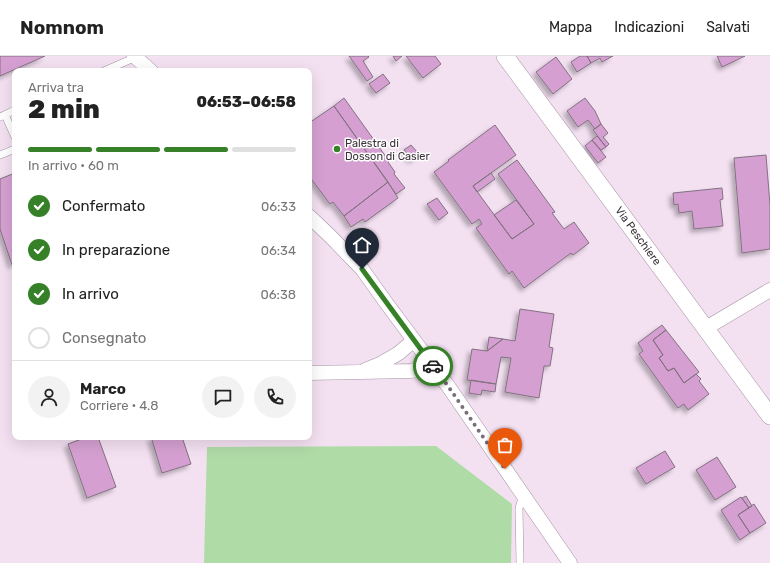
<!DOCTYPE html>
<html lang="it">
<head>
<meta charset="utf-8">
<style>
  :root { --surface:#fff; --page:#f2f2f2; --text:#222; --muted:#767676; --line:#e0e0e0; --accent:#368128 }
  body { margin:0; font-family:Rubik,sans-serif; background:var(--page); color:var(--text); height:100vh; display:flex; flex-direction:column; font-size:15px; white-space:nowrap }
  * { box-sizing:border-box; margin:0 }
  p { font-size:13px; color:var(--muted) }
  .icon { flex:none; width:22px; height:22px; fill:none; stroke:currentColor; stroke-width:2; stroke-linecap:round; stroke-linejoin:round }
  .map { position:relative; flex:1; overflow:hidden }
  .details { position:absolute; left:12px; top:12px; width:300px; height:372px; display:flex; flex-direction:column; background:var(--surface); border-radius:8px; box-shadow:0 4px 16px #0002 }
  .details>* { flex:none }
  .pin { position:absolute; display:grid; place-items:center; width:34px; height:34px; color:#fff; margin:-41px -17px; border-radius:50% 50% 50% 0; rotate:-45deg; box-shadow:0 0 4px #0007 }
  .pin .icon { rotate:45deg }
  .courier { position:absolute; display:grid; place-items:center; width:40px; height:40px; margin:-20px; border:3px solid #368128; border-radius:50%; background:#fff; color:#222; box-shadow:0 1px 5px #0007 }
  .head em { font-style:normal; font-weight:800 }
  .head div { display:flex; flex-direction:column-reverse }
  .head { display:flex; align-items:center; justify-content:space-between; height:68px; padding:0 16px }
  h1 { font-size:26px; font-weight:800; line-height:30px }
  .bar { display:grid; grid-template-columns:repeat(4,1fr); gap:6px 4px; align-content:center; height:48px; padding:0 16px }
  .bar i { height:5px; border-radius:3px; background:var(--line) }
  .bar .current { background:var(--accent) }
  .bar p { grid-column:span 4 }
  .line { display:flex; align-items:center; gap:10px; padding:0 16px; border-top:1px solid var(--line) }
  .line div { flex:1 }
  .round { display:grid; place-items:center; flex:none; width:42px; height:42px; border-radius:21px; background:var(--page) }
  ol { padding:0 16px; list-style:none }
  li { display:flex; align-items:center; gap:12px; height:44px }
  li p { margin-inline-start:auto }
  li .icon { padding:4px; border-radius:50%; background:var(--accent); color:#fff; stroke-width:4 }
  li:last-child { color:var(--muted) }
  li i { width:22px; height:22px; border:2px solid var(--line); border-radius:50% }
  header { display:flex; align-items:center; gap:24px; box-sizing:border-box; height:56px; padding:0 20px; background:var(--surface); border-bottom:1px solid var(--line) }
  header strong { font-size:19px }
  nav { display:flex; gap:22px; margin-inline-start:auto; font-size:14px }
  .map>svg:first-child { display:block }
  .green { fill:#afdba6 }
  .building { fill:#d5a0d1; stroke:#827181; filter:url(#shadow) }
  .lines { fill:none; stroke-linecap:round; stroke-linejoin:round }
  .service-casing { stroke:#a694a4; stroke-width:8 }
  .minor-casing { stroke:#a694a4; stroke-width:15 }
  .tertiary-casing { stroke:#a694a4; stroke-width:18 }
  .service { stroke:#fff; stroke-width:7 }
  .minor { stroke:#fff; stroke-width:14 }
  .tertiary { stroke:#fff; stroke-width:17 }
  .done { stroke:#7a6e79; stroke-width:4; stroke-dasharray:0 7.2 }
  .route { stroke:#368128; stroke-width:5 }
  .poi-dot { fill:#368128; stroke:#fff; stroke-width:1.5 }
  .labels { text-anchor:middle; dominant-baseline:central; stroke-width:3; stroke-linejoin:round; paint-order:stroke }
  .poi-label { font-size:11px; fill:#393138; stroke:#fff; text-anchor:start }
  .street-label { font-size:11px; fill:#393138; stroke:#fff }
</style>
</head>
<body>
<header>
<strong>Nomnom</strong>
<nav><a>Mappa</a><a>Indicazioni</a><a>Salvati</a></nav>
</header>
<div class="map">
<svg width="770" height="507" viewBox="0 0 770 507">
  <defs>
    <filter id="shadow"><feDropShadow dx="-3.5" dy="3.5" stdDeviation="2" flood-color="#0004"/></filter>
  </defs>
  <rect width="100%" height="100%" fill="#f3e0f1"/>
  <path class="green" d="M436 390 512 448 511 507H204L207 391Z"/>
  <path class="building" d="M0 0H45L0 20Z
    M349 0H368L369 1 363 5 373 21 367 25Z
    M393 0H402L396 5Z
    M406 0H435L441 8 423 22Z
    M580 0H587L591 7 577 16 571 6Z
    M587 0H613L602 6 600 2 591 7Z
    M717 0H745L722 11Z
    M556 1 572 23 553 38 536 16Z
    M383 18 390 27 376 37 369 28Z
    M344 42 389 105 388 106 395 116 394 118 405 132 396 138 334 50Z
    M585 42 595 55 601 68 595 73 588 64 578 71 567 55Z
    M334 50 388 126 344 160 333 146 330 148 309 120V67Z
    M601 68 608 77 603 81 609 88 606 91 593 74Z
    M495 69 516 99 473 130 512 183 534 168 498 118 517 104 555 156 552 157 564 173 574 166 589 187 573 199 571 197 524 232 512 215 509 218 476 172 482 168 479 163 472 168 434 116 449 105 448 104Z
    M597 80 606 91 601 94 592 84Z
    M592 84 606 101 598 107 585 90Z
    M411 89 419 98 412 104 404 94Z
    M766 99 770 149V193L742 197 734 102Z
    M15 117V208L12 209 0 173V123Z
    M491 117 495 123 477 136 473 130Z
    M388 126 398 142 365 166 363 163 351 171 344 160Z
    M722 132 723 143 720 144 723 170 694 173 692 155 679 157 678 148 674 149 673 137Z
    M437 142 448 157 439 164 427 148Z
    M516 144 534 168 512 183 494 159Z
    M520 253 554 258 549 291 553 292 550 310H544L539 342 505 336 511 302 501 301 496 328 467 324 472 293 487 295 503 283 515 285Z
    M662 269 666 274 653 284 663 299 659 302 668 315 674 312 684 327 696 318 701 323 699 325 709 338 688 354 684 348 678 352 639 298 643 295 638 287Z
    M666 274 699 316 684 327 674 312 668 315 659 302 663 299 653 284Z
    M489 281 503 283 487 295Z
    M471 324 496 328 495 336 482 334 481 339 469 337Z
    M87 381H98L116 431 87 442 68 388Z
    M151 381H182L191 408 162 417Z
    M665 395 675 411 646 428 636 412Z
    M717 401 736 431 715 444 696 414Z
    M746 440 752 450 749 452 742 442Z
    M741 441 749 452 738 459 750 477 740 484 721 454Z
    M754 448 766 467 750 477 738 459Z"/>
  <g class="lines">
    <g class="service-casing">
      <path id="service" d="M104 15 136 1
        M5 59 15 81
        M0 61 15 54
        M0 99 15 93
        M520 507 519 452 523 439"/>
    </g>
    <g class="minor-casing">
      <path id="minor" d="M134 0 151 15
        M309 160 331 181 362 213 387 248 448 330 570 507
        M706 272 770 234
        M365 314 380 308 399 297 414 284
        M309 317 411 315 427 312 432 308"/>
    </g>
    <g class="tertiary-casing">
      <path id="tertiary" d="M505 0 770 360"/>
    </g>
    <use href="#service" class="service"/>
    <use href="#minor" class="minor"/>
    <use href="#tertiary" class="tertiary"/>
  </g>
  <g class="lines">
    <path class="done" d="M433 310 448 330 505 413"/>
    <path class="route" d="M362 213 433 310"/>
  </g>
  <circle class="poi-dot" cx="337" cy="93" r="4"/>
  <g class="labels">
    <g class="poi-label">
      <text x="345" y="87">Palestra di<tspan x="345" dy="13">Dosson di Casier</tspan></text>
    </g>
    <g class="street-label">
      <text transform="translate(638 180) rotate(54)">Via Peschiere</text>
    </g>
  </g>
</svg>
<div class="pin" style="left:505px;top:413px;background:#ea580c"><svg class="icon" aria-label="bag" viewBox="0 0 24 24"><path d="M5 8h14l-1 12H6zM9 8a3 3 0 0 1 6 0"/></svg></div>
<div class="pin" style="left:362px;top:213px;background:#1f2937"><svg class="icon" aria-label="home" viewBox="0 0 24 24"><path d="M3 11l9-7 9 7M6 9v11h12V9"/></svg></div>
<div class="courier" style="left:433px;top:310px"><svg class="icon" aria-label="car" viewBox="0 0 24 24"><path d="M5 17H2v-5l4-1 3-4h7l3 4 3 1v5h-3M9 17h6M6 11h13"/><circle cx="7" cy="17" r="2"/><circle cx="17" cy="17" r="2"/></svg></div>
<section class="details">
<div class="head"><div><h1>2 min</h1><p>Arriva tra</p></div><em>06:53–06:58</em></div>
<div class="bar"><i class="current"></i><i class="current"></i><i class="current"></i><i></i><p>In arrivo · 60 m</p></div>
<ol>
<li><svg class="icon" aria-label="check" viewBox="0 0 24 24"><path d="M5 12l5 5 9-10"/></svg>Confermato<p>06:33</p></li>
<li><svg class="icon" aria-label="check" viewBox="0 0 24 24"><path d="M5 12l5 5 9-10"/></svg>In preparazione<p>06:34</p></li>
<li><svg class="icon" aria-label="check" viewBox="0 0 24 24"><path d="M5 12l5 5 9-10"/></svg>In arrivo<p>06:38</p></li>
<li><i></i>Consegnato</li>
</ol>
<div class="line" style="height:72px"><a class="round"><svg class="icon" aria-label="person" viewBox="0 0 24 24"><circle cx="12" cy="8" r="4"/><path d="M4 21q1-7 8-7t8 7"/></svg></a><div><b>Marco</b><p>Corriere · 4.8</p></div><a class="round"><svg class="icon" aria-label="chat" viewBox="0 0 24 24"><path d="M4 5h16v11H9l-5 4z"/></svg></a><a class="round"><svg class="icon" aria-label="phone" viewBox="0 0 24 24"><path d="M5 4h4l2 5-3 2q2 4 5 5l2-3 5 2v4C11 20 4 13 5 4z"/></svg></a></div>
</section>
</div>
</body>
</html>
